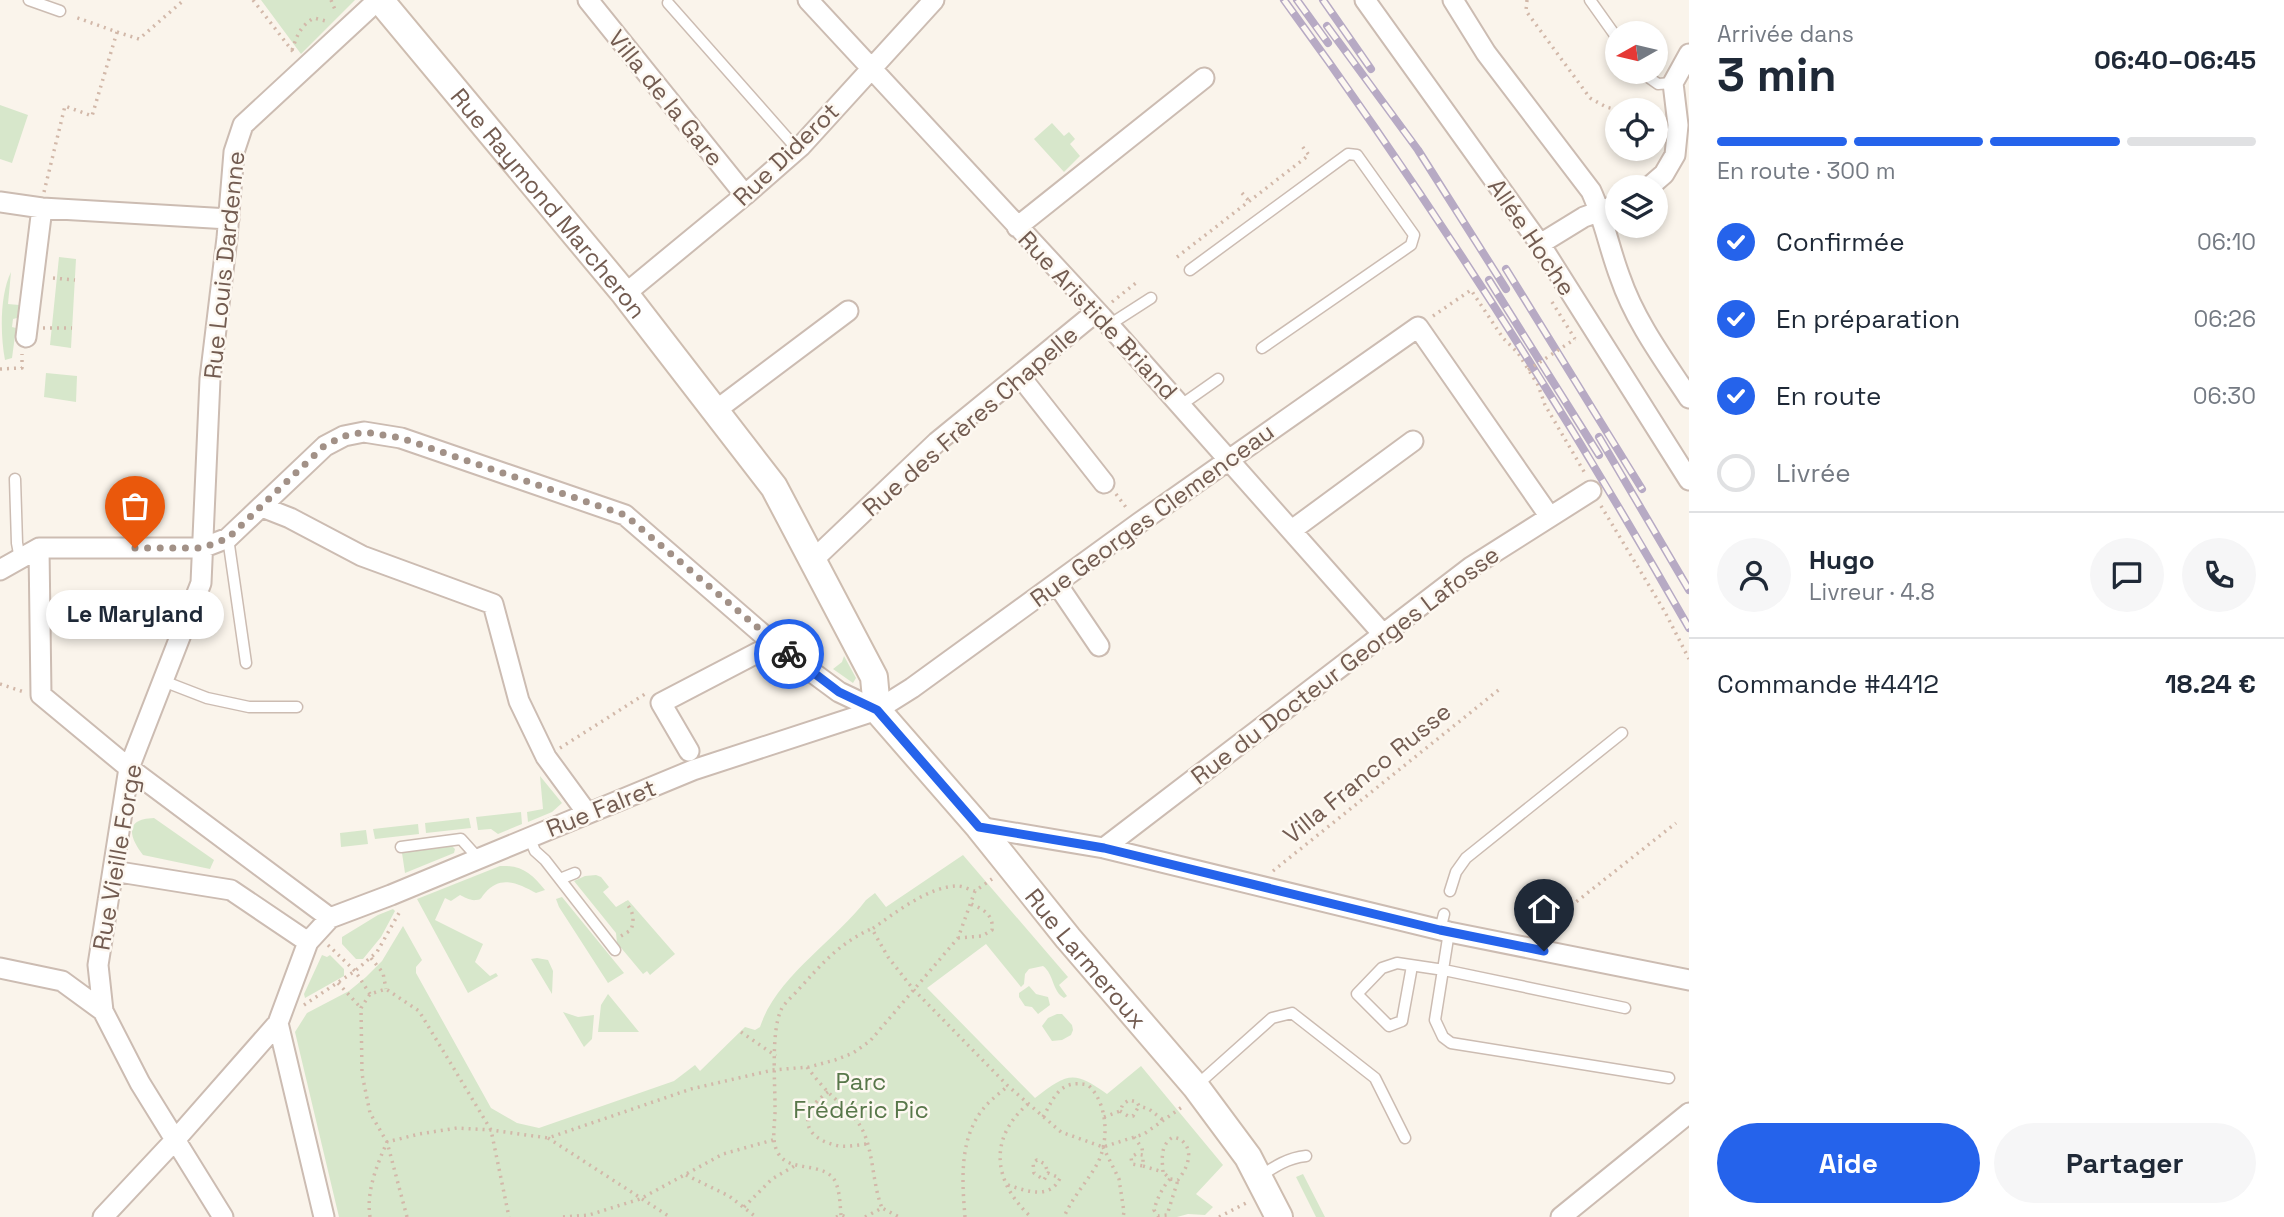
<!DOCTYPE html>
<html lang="fr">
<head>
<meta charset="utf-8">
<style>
  :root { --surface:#fff; --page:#f6f6f7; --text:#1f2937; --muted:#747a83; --line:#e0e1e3; --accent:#2563eb }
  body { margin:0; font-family:"Space Grotesk",sans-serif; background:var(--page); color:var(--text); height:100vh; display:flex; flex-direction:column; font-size:26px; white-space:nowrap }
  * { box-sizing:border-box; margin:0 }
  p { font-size:23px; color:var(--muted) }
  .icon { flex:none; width:38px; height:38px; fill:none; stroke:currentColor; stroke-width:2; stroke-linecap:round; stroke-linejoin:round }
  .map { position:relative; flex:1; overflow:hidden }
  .details { display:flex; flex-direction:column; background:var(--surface); width:595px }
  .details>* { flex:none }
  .needle { width:46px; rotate:262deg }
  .fabs { position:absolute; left:1605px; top:21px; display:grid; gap:14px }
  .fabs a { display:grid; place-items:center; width:63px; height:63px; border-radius:50%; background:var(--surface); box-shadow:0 4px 10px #0003; font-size:35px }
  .pin { position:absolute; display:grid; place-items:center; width:60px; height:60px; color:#fff; margin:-72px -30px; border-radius:50% 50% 50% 0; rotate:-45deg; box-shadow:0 0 7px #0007 }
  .pin .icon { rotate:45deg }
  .courier { position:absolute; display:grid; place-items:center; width:70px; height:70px; margin:-35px; border:5px solid #2563eb; border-radius:50%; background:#fff; color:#222; box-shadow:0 2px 9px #0007 }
  .bubble { position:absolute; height:49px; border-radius:24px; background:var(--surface); box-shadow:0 4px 10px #0003; font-size:23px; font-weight:700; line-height:49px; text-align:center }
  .summary em { font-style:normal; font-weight:700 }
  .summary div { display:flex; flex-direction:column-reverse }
  .summary { display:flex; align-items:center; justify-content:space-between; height:119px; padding:0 28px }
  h1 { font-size:46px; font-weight:700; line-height:52px }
  .bar { display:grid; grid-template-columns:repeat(4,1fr); gap:10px 7px; align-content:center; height:84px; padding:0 28px }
  .bar i { height:9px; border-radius:5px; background:var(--line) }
  .bar .on { background:var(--accent) }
  .bar p { grid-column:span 4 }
  .line { display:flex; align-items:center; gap:18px; padding:0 28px; border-top:2px solid var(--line) }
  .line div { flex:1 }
  .round { display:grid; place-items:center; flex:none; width:74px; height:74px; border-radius:37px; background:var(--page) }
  ol { padding:0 28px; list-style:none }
  li { display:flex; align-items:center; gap:21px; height:77px }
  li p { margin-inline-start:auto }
  li .icon { padding:7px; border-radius:50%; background:var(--accent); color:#fff; stroke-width:4 }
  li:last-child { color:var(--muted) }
  li i { width:38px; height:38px; border:4px solid var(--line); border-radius:50% }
  .action { display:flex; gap:14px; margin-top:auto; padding:14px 28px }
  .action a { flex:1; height:80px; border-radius:42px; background:var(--accent); color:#fff; font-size:28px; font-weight:700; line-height:80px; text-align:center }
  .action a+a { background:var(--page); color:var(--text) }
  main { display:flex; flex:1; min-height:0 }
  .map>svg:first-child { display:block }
  .green { fill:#d7e7cb }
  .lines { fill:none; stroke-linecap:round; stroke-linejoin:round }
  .service-casing { stroke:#ccbcb2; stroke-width:13 }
  .minor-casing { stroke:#ccbcb2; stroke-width:23 }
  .secondary-casing { stroke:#cebdb0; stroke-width:30 }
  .path { stroke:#d2b8a9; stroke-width:3.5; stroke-dasharray:2 5; stroke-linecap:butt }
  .service { stroke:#fff; stroke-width:10 }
  .minor { stroke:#fff; stroke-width:19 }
  .secondary { stroke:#fff; stroke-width:26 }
  .rail-casing { stroke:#b7aac4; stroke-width:8 }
  .rail { stroke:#fdf8f1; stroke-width:5; stroke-dasharray:16; stroke-linecap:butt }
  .path-bridge { stroke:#d2b8a9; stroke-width:3.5; stroke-dasharray:2 5; stroke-linecap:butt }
  .done { stroke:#a29187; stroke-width:7; stroke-dasharray:0 12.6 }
  .route { stroke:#2563eb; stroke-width:9 }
  .labels { text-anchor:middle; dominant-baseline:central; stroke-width:5; stroke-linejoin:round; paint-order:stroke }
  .street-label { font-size:24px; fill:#735c51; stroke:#fdf8f1 }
  .park-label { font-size:24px; fill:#58774a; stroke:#fdf8f1 }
</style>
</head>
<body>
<main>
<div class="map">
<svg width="1689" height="1217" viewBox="0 0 1689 1217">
  <rect width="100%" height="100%" fill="#faf4eb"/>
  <path class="green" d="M261 0H355L301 54Z
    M0 105 28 115 12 163 0 159Z
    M1052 123 1064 136 1069 132 1075 139 1070 144 1080 156 1064 172 1034 139Z
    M59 257 76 259 71 348 50 345Z
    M11 272 8 304 19 305 17 318 13 319 12 327 16 328 12 358 5 360C0 334 0 294 11 272Z
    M46 373 77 376 76 402 44 397Z
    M844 656 856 678 853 683 833 669 842 662Z
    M540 776 562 803 552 812 528 822 527 812 543 809Z
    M521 812 522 824 498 834 491 829 478 830 476 817Z
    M154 818 214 860 210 869 143 855C129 837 124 819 154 818Z
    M469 818 471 828 426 833 425 823Z
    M418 824 419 834 375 839 373 829Z
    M366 830 368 844 341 847 340 833Z
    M452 846 455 849 454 853 405 873 402 853Z
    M963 855 1068 977 1059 985 1067 996 1064 998C1052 991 1054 974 1043 966L1029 969 1025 974 1024 984 1021 987 986 944 927 988 1035 1098C1068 1073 1073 1070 1107 1094L1141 1066 1223 1165 1196 1194 1213 1207 1205 1215 1188 1214 1177 1217H339L295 1032 307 1013 349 991 366 977 382 961 403 926 422 960 416 967V973L491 1108 517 1123 539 1128 674 1081 695 1065 700 1071 745 1027 755 1030 760 1027C776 977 835 941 866 900L875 893 886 907Z
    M500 866C522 865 532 874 545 890L536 893C519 884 501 874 485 893 481 897 482 900 476 900 471 901 464 897 460 895L451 901 445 898 435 920 483 944 475 962 490 976 496 973 498 976 468 993 417 899Z
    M596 875 601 877 609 887 603 892 616 907 628 900 675 954 650 975 647 971 643 974 617 943 616 933 574 881 585 876Z
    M562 897 624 973 608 983 559 907 556 899Z
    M393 909 395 911 381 937 363 959H356L342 944V937L378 915Z
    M322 955 327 957 330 955 344 969V976L305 998 304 994Z
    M537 958 548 960 553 971 552 994 531 959Z
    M1029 986 1036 994 1048 997 1050 1005 1038 1014 1032 1007 1025 1006 1019 997V993Z
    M608 994 639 1032H598L601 1005Z
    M563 1012 578 1017 594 1015 592 1039 584 1047Z
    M1057 1014H1062L1072 1025 1073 1030 1071 1035 1062 1040 1052 1041 1042 1026 1048 1018Z
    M1303 1174 1325 1217H1316L1296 1177Z"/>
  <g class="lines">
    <g class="service-casing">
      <path id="service" d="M29 0 60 11
        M1590 0 1617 38
        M668 3 797 149
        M1641 72 1658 84 1673 83
        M1190 270 1348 154 1357 155 1414 235 1411 245 1262 348
        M1109 325 1151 298
        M1181 405 1218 379
        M15 479 17 543 20 559
        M228 538 246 663
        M163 681 207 698 249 707H297
        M529 837 535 851 545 860 615 950
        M401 847 461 839 479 859
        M560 879 575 873
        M1450 891 1456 872 1466 858 1622 733
        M1440 930 1444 914
        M1449 932 1435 1020 1443 1037 1451 1043 1669 1078
        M1412 966 1402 1021 1389 1026 1357 994 1382 968 1397 963 1444 970 1625 1008
        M1197 1085 1272 1018 1292 1013 1375 1078 1405 1138
        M1259 1177C1274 1167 1287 1158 1306 1156"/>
    </g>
    <g class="minor-casing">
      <path id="minor" d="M588 0 745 195
        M808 0 1102 317 1382 633
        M1365 0 1540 244 1689 480
        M1453 0 1486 53 1591 191C1604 219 1609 248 1620 277 1635 321 1664 360 1689 398
        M1649 187 1664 174 1675 155 1678 125 1673 83 1689 54
        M0 202 42 208 229 219
        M1017 227 1204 78
        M1540 244 1584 217 1617 205
        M625 294 745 195 801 146 934 0
        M26 337 42 208
        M1019 375 1104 483
        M715 411 848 311
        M262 507 290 518 362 556 493 604 519 701 546 757 587 813
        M1292 530 1413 441
        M39 548 41 695 129 768 330 918
        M813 560 937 442 1096 312
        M0 570 39 548H202L228 538 325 446 344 436 364 432 401 438 625 515 774 644 839 692 877 710
        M1057 584 1099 646
        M689 751 661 703 774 644
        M979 827 1104 848 1449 932 1689 980
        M1104 848 1471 567 1591 491
        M113 871 231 890 308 942
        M0 968 62 981 103 1011
        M278 1023 324 1217
        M103 1217 176 1139 278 1023 308 942 330 918 391 895 693 770 877 710 912 688 1139 523 1418 327 1550 517
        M223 1217 140 1083 103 1011 98 965 129 768 201 583 210 379 227 238 234 152 243 125 378 0
        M1561 1217 1689 1113"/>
    </g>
    <g class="secondary-casing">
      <g id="secondary">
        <path id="s1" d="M380 0 625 294 774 487 874 677 877 710 979 827 1068 938 1196 1087 1248 1157 1279 1217"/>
      </g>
    </g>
    <path class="path" d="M253 0 294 53
      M331 0 336 12
      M1527 0 1526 11 1590 98 1606 107 1618 110
      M117 32 139 39 184 0
      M292 50C297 36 300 26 314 18L326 21
      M44 192 65 106 92 116 117 32 75 17
      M1242 193 1249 201
      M1177 257 1309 155 1302 146
      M53 278 75 280
      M1112 302 1137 282
      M1552 302 1575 339
      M1433 316 1471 290 1503 338 1518 353 1538 385 1545 405 1586 475
      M43 328H72
      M0 369 22 368V354
      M1116 494 1128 510
      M1601 506 1665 612 1689 659
      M0 684 24 692
      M560 748 645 694
      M1273 871 1501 688
      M975 891C970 890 963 886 958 886 929 886 895 913 872 929L888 957 913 989 1008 1086 1061 1132 1103 1147 1144 1134 1182 1107 1184 1109
      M1538 932 1676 823
      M621 936 631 930C635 918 633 911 625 902
      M958 938 982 936 992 930C994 915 983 909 971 904
      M328 945 355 971 370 994
      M371 958 383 973 386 989
      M338 983 361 1008
      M304 1005 355 971 377 952 399 913
      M741 1032 776 1056
      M807 1067C814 1076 821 1085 829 1093 840 1104 854 1114 862 1129 874 1152 872 1183 882 1208
      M828 1092C798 1113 801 1138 839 1146 848 1147 858 1145 867 1144
      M1028 1104C987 1139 994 1183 1031 1217
      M1120 1111 1128 1116H1133L1139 1106
      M1043 1117C1055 1096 1060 1079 1088 1085 1108 1103 1110 1142 1096 1166 1086 1183 1072 1198 1064 1217
      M1104 1117 1120 1111 1123 1104 1129 1100 1137 1102 1139 1106 1149 1109 1163 1120
      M1134 1137 1142 1148 1143 1155 1136 1154 1131 1157 1132 1164 1143 1166V1155
      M548 1138 670 1217
      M1103 1147 1119 1179 1124 1212 1123 1217
      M1143 1166 1163 1172C1162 1159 1160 1145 1173 1137L1180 1139C1195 1150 1188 1167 1178 1180L1170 1179 1163 1172
      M686 1175 729 1196 756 1217
      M1170 1179C1162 1188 1157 1199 1154 1210L1158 1216 1167 1215 1178 1180
      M1008 1185C1026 1191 1050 1200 1060 1178L1048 1173 1044 1180 1034 1173 1033 1163 1037 1160 1045 1164 1048 1173
      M744 1207 772 1179 796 1165
      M841 1215C840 1205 840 1193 836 1183 826 1160 790 1174 778 1153 770 1139 776 1121 775 1106 775 1082 771 1032 781 1010 784 1003 793 996 798 990 822 964 838 944 871 929
      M370 1217C366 1191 377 1165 387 1142L419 1134 457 1128 491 1130 548 1138 691 1089 773 1070 809 1067 835 1060 853 1053 870 1041 958 938 975 891 992 879
      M407 1217 387 1142 370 1113 362 1074 361 1008 370 994 386 989 419 1011 491 1130 509 1217
      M563 1217 589 1215 640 1199 723 1154 773 1140
      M836 1217 841 1215 846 1217
      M865 1217 882 1208 899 1217
      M965 1217C962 1181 959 1139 983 1109 990 1100 1000 1093 1008 1086
      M1219 1217 1248 1202"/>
    <use href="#service" class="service"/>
    <use href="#minor" class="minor"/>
    <use href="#secondary" class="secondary"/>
    <g class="rail-casing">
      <path id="rail" d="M1284 0C1431 201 1566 412 1689 628
        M1297 0 1328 43
        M1323 0 1371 69
        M1327 26 1418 150 1506 289
        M1506 269 1642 489
        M1489 280 1599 455
        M1599 437 1689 590"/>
    </g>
    <use href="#rail" class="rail"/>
    <path class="path-bridge" d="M1528 370 1575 339"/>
  </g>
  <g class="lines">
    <path class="done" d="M135 548H202L228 538 324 446 344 436 364 432 401 438 625 515 789 654"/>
    <path class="route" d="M789 654 839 692 877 710 979 827 1104 848 1440 930 1544 951"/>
  </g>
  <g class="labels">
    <g class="street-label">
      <text transform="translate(666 98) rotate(51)">Villa de la Gare</text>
      <text transform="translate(786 154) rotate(-44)">Rue Diderot</text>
      <text stroke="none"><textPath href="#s1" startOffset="264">Rue Raymond Marcheron</textPath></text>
      <text transform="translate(1532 237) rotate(56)">Allée Hoche</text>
      <text transform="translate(224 265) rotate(-84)">Rue Louis Dardenne</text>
      <text transform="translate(1098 315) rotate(47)">Rue Aristide Briand</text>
      <text transform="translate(970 421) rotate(-41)">Rue des Frères Chapelle</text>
      <text transform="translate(1152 515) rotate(-36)">Rue Georges Clemenceau</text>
      <text transform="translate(1345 665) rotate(-37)">Rue du Docteur Georges Lafosse</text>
      <text transform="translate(1367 773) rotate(-39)">Villa Franco Russe</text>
      <text transform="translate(601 808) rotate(-22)">Rue Falret</text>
      <text transform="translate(117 857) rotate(-80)">Rue Vieille Forge</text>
      <text stroke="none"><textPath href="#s1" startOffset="1199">Rue Larmeroux</textPath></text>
    </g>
    <g class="park-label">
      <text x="861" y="1081">Parc<tspan x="861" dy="28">Frédéric Pic</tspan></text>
    </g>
  </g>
</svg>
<div class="fabs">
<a><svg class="needle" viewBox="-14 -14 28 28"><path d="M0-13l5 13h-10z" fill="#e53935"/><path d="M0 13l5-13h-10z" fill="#747a83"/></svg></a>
<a><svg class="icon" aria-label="locate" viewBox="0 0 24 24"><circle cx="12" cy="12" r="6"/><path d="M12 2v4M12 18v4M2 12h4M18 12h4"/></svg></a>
<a><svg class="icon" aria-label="layers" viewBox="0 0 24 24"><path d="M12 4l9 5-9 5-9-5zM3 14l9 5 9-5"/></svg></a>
</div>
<div class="pin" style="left:135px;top:548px;background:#ea580c"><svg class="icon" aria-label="bag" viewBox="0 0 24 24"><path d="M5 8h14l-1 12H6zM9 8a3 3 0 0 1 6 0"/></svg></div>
<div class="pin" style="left:1544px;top:951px;background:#1f2937"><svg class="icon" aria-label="home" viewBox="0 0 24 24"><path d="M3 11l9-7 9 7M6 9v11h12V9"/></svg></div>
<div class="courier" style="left:789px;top:654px"><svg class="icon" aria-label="bike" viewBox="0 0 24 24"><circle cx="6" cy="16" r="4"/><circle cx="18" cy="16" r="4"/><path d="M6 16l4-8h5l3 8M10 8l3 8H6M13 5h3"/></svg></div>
<div class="bubble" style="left:46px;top:590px;width:178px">Le Maryland</div>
</div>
<section class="details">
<div class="summary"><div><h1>3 min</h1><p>Arrivée dans</p></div><em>06:40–06:45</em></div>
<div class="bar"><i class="on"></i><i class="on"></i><i class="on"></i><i></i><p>En route · 300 m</p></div>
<ol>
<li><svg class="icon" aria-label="check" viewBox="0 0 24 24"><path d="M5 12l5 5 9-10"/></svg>Confirmée<p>06:10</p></li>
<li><svg class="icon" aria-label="check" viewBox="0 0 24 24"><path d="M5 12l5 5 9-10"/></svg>En préparation<p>06:26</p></li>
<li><svg class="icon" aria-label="check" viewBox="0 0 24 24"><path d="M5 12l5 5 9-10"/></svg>En route<p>06:30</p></li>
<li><i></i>Livrée</li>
</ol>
<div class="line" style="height:126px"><a class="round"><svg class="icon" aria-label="person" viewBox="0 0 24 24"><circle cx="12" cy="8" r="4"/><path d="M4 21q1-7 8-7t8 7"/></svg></a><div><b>Hugo</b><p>Livreur · 4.8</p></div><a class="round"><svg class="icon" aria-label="chat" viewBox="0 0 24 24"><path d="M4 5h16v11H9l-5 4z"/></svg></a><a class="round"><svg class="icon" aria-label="phone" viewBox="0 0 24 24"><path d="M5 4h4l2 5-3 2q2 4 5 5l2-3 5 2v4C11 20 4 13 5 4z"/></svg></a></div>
<div class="line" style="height:91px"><div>Commande #4412</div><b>18.24 €</b></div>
<div class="action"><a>Aide</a><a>Partager</a></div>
</section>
</main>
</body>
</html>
